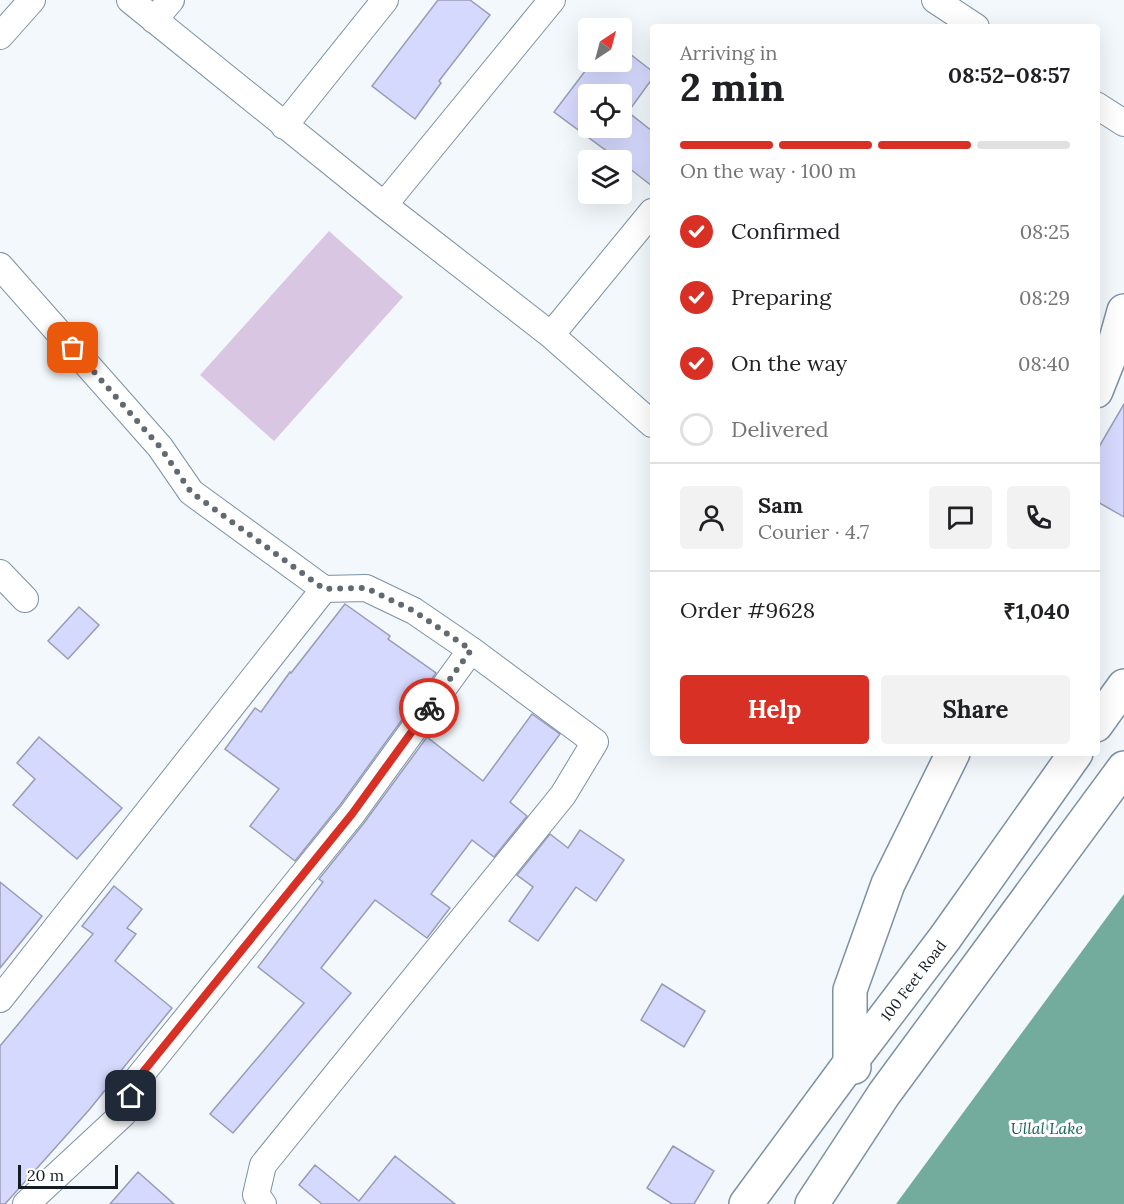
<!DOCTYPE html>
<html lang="en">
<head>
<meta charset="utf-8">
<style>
  :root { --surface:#fff; --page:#f2f2f2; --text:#202124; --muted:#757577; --line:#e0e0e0; --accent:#d93025 }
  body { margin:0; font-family:Lora,serif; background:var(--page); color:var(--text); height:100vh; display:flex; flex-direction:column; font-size:22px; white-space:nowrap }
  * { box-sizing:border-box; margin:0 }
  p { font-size:20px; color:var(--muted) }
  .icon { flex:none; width:33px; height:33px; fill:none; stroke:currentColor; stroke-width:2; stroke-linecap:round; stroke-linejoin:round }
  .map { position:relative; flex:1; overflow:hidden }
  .panel { position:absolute; left:650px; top:24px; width:450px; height:732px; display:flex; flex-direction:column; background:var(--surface); border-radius:6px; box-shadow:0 6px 24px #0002 }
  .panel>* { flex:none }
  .needle { width:39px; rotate:36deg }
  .buttons { position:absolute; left:578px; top:18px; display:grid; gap:12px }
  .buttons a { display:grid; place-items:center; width:54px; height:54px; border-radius:6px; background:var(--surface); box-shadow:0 6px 24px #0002; font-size:30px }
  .scale { position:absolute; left:18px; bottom:15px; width:100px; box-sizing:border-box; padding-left:6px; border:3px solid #141c24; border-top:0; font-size:16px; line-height:21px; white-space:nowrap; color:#141c24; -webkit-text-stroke:4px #fff; paint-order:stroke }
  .pin { position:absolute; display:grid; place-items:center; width:51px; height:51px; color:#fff; margin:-26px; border-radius:12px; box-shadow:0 3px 9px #0006 }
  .courier { position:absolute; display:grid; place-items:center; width:60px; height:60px; margin:-30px; border:4px solid #d93025; border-radius:50%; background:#fff; color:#222; box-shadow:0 2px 8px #0007 }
  .summary em { font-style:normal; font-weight:800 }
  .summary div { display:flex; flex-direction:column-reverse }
  .summary { display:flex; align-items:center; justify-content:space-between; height:102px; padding:0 30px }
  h1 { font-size:39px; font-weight:800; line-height:45px }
  .bar { display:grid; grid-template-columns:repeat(4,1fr); gap:9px 6px; align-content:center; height:72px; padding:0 30px }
  .bar i { height:8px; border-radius:4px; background:var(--line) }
  .bar .current { background:var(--accent) }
  .bar p { grid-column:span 4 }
  .line { display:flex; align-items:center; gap:15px; padding:0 30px; border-top:2px solid var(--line) }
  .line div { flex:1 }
  .round { display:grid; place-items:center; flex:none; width:63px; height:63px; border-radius:6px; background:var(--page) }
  ol { padding:0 30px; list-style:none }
  li { display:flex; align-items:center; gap:18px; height:66px }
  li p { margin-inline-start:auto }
  li .icon { padding:6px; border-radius:50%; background:var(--accent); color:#fff; stroke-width:4 }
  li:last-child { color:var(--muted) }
  li i { width:33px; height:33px; border:3px solid var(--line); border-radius:50% }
  .action { display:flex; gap:12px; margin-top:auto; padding:12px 30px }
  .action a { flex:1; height:69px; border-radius:6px; background:var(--accent); color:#fff; font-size:24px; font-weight:800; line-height:69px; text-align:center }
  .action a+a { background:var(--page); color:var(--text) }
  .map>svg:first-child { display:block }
  .green { fill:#d9c6e3 }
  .water { fill:#73ab9d }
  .building { fill:#d5d9fd; stroke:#999cb6; stroke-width:1.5; fill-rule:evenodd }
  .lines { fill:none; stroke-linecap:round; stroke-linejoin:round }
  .street-casing { stroke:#7c91a5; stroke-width:28 }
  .secondary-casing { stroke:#7c91a5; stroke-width:36 }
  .street { stroke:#fff; stroke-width:26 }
  .secondary { stroke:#fff; stroke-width:33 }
  .done { stroke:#626970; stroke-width:6; stroke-dasharray:0 10.8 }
  .route { stroke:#d93025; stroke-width:8 }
  .labels { text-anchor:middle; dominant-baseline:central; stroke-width:6; stroke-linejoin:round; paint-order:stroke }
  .street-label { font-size:15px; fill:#141c24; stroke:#fff }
  .water-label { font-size:16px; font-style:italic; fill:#166153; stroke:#fff }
</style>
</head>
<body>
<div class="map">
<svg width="1124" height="1204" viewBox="0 0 1124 1204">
  <rect width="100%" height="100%" fill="#f3f8fc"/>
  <path class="green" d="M329 231 403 297 274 441 200 375Z"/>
  <path class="water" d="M1124 894V1204H896Z"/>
  <path class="building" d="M438 0H470L490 15 439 81 441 83 415 119 372 86Z
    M621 47 652 71V79L628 112 652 131V186L621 162V160H619L554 112 592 62H621ZM588 94H621V128H588Z
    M1124 404V517L1096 501V452Z
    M345 604 390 636 388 639 436 673 340 805 295 861 250 826 279 789 225 749 255 708 261 712 290 672 291 673Z
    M79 607 99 625 68 659 48 641Z
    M532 714 560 734 510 802 527 816 494 857 472 840 431 894 450 908 427 938 375 900 321 968 351 993 233 1133 210 1114 304 1003 258 967 323 882 319 879 364 823 427 737 483 781Z
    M39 737 122 808 77 859 13 805 35 779 17 763Z
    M580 830 624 860 596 901 576 887 538 941 509 921 533 887 517 875 550 834 568 848Z
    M0 882 42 916 0 968Z
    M114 886 142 909 127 928 136 934 115 961 172 1008 89 1110 5 1204H0V1046L93 934 82 926Z
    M662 984 705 1011 684 1047 641 1020Z
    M673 1146 714 1171 694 1204H672L647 1188Z
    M395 1156 455 1204H322L299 1185 315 1165 359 1201Z
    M138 1172 174 1204H110Z"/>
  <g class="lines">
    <g class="street-casing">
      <path id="street" d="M130 0 384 205 551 335 652 424
        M935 0 976 27
        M154 20 171 0
        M0 36 32 0
        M1096 105 1124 123
        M284 126 385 0
        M384 205 552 0
        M0 266 160 447 191 492 324 589 366 588 414 611 471 650 595 742 563 795 263 1165 256 1195 263 1204
        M551 335 652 212
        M0 573 25 599
        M0 999 324 589
        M26 1204 123 1114 139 1077 352 814 471 650"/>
    </g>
    <g class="secondary-casing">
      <g id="secondary">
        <path d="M1096 391 1115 343 1124 311"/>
        <path d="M1096 725 1124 686"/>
        <path d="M854 1067 850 1063V990L888 884 953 753"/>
        <path id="s1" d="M746 1204 850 1063 945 938 1076 753"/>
        <path d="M812 1204 884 1094 1124 768"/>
      </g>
    </g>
    <use href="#street" class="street"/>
    <use href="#secondary" class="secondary"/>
  </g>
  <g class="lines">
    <path class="done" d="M73 348 160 447 191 492 324 589 366 588 414 611 471 650 429 708"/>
    <path class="route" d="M131 1096 139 1077 352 814 429 708"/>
  </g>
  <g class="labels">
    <g class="street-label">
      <text stroke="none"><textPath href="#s1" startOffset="279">100 Feet Road</textPath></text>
    </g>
    <g class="water-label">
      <text x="1047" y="1128">Ullal Lake</text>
    </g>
  </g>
</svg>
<div class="buttons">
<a><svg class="needle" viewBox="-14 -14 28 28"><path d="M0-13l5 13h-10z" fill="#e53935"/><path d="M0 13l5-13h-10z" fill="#757577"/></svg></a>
<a><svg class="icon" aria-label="locate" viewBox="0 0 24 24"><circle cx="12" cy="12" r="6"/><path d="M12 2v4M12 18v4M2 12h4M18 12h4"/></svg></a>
<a><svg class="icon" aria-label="layers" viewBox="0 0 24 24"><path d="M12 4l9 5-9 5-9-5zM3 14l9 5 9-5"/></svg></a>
</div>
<div class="scale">20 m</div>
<div class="pin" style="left:73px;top:348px;background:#ea580c"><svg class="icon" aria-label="bag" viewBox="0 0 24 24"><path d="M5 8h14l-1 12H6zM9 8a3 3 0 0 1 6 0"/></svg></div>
<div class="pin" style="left:131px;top:1096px;background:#1f2937"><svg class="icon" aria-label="home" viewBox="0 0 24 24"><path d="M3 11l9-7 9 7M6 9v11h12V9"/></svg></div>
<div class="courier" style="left:429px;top:708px"><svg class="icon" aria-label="bike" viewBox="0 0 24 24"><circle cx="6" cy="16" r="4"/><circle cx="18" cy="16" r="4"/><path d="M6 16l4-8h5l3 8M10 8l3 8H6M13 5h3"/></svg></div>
<section class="panel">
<div class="summary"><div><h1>2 min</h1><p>Arriving in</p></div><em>08:52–08:57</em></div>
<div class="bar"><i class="current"></i><i class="current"></i><i class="current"></i><i></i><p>On the way · 100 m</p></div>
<ol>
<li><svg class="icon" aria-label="check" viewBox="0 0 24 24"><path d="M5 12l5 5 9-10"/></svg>Confirmed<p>08:25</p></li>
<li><svg class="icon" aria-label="check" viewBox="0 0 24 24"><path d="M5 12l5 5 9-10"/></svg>Preparing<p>08:29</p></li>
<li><svg class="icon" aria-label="check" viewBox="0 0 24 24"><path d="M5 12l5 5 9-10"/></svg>On the way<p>08:40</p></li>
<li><i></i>Delivered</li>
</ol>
<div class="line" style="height:108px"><a class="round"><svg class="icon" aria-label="person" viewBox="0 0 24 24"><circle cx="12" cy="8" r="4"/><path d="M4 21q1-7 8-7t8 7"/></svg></a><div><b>Sam</b><p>Courier · 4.7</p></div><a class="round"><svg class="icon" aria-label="chat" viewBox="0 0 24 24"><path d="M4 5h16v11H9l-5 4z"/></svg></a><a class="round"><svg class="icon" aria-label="phone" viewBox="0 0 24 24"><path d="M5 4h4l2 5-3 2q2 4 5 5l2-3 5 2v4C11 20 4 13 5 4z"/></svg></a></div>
<div class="line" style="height:78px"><div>Order #9628</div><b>₹1,040</b></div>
<div class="action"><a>Help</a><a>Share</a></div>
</section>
</div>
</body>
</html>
